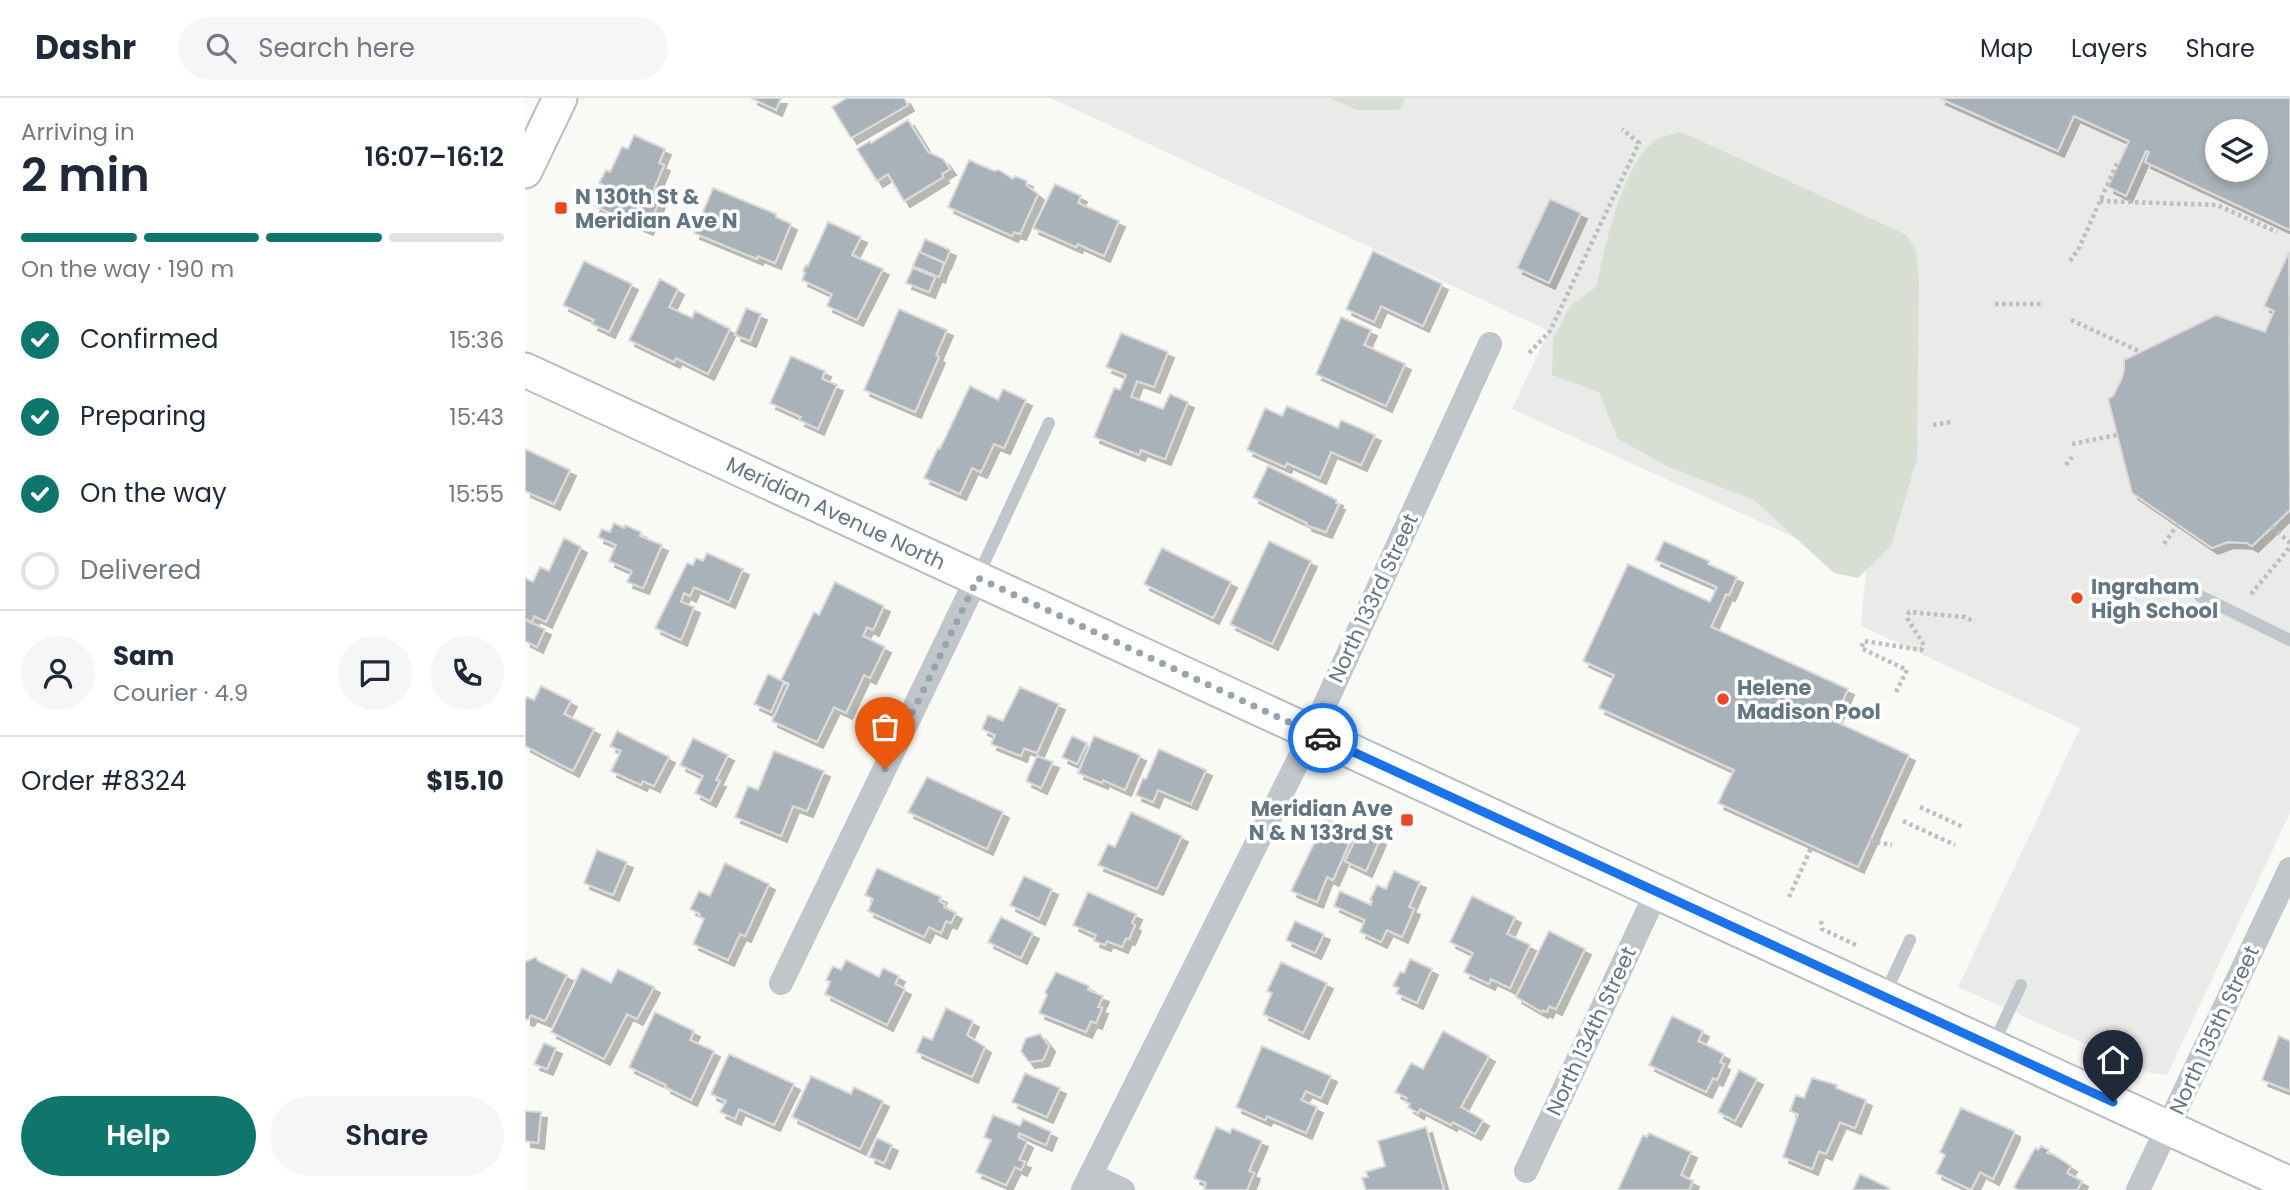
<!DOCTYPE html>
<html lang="en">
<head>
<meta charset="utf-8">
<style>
  :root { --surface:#fff; --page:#f6f6f7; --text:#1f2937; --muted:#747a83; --line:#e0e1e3; --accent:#0f766e }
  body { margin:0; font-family:Poppins,sans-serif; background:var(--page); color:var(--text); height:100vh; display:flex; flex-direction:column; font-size:26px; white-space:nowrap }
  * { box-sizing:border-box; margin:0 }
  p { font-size:23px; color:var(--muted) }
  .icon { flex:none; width:38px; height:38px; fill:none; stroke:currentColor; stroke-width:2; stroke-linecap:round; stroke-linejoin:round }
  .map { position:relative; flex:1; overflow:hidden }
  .details { display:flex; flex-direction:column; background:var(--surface); width:525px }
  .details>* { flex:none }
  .fabs { position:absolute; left:1680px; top:21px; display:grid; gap:14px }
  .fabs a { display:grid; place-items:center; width:63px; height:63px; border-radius:50%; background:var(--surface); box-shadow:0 4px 10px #0003; font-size:35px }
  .pin { position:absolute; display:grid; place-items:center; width:60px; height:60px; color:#fff; margin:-72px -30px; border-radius:50% 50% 50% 0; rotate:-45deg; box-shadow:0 0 7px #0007 }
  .pin .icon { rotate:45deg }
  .courier { position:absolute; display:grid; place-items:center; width:70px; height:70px; margin:-35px; border:5px solid #1a73e8; border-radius:50%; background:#fff; color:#222; box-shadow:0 2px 9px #0007 }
  .headline em { font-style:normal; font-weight:600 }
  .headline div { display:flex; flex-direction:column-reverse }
  .headline { display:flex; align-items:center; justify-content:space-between; height:119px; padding:0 21px }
  h1 { font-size:46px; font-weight:600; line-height:52px }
  .bar { display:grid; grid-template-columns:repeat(4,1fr); gap:10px 7px; align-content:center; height:84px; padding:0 21px }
  .bar i { height:9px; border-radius:5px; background:var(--line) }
  .bar .selected { background:var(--accent) }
  .bar p { grid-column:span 4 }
  .line { display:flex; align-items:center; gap:18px; padding:0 21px; border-top:2px solid var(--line) }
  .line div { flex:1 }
  .round { display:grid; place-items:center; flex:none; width:74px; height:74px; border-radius:37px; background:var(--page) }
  ol { padding:0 21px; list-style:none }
  li { display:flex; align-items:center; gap:21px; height:77px }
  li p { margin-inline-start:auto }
  li .icon { padding:7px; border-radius:50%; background:var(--accent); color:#fff; stroke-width:4 }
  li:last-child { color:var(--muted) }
  li i { width:38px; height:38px; border:4px solid var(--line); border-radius:50% }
  .action { display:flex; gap:14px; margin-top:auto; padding:14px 21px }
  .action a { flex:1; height:80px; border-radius:42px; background:var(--accent); color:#fff; font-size:28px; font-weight:600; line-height:80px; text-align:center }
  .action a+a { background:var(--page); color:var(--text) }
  header { display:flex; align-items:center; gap:42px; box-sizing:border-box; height:98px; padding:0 35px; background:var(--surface); border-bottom:2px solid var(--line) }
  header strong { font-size:33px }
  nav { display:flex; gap:38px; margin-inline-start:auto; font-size:24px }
  .search { width:490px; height:63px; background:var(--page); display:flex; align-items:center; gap:18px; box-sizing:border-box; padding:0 24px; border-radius:38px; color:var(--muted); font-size:26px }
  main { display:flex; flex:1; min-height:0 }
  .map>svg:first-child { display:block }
  .built { fill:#eaeae9; fill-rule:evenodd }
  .green { fill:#d9ded5 }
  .building { fill:#a8b2b8; stroke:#dbdad8; stroke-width:2; fill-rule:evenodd; filter:url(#shadow) }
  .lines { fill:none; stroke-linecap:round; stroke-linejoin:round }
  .secondary-casing { stroke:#b6bcc1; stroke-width:37 }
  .path { stroke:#bbbfc2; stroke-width:4.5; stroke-dasharray:3.5 3.5; stroke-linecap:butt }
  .lane { stroke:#c1c6ca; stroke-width:12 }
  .street { stroke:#c1c6ca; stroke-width:24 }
  .secondary { stroke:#fff; stroke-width:33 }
  .done { stroke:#97a4ab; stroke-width:7; stroke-dasharray:0 12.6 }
  .route { stroke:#1a73e8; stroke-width:9 }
  .poi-dot { fill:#ed4621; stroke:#fff; stroke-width:2.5 }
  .labels { text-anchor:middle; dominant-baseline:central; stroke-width:7; stroke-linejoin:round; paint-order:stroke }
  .poi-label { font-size:21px; font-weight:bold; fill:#627683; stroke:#fff; text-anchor:start }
  .street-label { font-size:21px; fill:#627683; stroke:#fff }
</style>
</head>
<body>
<header>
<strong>Dashr</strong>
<div class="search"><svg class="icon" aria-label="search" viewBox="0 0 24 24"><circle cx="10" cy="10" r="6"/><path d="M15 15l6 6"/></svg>Search here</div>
<nav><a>Map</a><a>Layers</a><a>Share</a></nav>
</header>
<main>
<section class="details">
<div class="headline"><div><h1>2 min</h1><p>Arriving in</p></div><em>16:07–16:12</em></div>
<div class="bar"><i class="selected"></i><i class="selected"></i><i class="selected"></i><i></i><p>On the way · 190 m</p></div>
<ol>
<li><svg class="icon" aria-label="check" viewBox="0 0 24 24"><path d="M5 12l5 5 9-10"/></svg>Confirmed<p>15:36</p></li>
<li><svg class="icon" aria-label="check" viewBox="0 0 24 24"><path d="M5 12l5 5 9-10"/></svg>Preparing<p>15:43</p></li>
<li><svg class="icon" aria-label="check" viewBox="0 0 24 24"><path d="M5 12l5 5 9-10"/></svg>On the way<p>15:55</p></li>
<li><i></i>Delivered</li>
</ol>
<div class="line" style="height:126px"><a class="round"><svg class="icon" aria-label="person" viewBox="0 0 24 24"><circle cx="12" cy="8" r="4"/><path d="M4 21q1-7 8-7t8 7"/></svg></a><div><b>Sam</b><p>Courier · 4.9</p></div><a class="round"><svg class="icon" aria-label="chat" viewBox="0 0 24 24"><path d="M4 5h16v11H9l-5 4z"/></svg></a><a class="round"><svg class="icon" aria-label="phone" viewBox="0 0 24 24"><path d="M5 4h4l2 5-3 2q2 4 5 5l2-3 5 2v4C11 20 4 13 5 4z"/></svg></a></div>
<div class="line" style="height:91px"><div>Order #8324</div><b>$15.10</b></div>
<div class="action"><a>Help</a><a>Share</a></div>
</section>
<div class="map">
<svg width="1765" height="1092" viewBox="0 0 1765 1092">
  <defs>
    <filter id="shadow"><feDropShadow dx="6" dy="6" stdDeviation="0" flood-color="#0004"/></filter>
  </defs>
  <rect width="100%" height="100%" fill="#f9f9f6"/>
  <path class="built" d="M526 0H1765V715L1642 977 1625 975 1433 889 1555 630 1336 528 1341 472 987 311 1024 233ZM1692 33H1731V72H1692Z"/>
  <path class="green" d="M806 0H880L874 12H831Z
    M1156 34 1382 137 1391 153 1394 184 1392 361 1366 448 1333 480 1309 475 1229 402 1141 368 1092 340 1074 294 1027 277 1028 241 1045 208 1071 189C1079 152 1099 58 1134 40 1141 37 1149 36 1156 34Z"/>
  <path class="building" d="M226 0H256L251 12Z
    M322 0H379L383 7 326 40 307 9Z
    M1414 0H1765V132L1620 64 1624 54 1621 53 1601 98 1583 89 1604 43 1549 18 1533 53ZM1692 33H1731V72H1692Z
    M383 22 403 54 418 61 425 71 417 76 418 79 379 103 363 76 352 83 332 51 345 43 346 45Z
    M109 37 140 51 134 65 139 67 128 93 137 97 122 131 69 108 79 87 74 85 81 72 85 74 97 49 103 51Z
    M444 62 469 73 474 72 488 81 490 78 502 83 501 87 513 96 495 136 489 134 487 138 423 109Z
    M530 86 556 98 553 105 594 123 579 158 553 146 551 149 508 130Z
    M188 90 251 116V119L266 126 250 165 233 158 232 161 169 135Z
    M1025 101 1056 115 1024 185 992 170Z
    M303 124 336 139 327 157 358 171 332 222 302 208 307 196 277 182 280 175 278 173 281 167 283 168Z
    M400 141 425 152 420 165 395 154Z
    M848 153 917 186 898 228 856 208 849 224 821 211Z
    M394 154 419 165 414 179 388 168Z
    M1764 154 1765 412 1727 448 1722 445 1703 444 1687 450 1607 395 1583 301 1588 298 1596 282 1599 272V262L1691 217 1740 234 1749 213 1739 208Z
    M59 163 107 186 84 234 67 226 69 222 38 207Z
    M388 170 410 179 404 194 381 185Z
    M135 181 153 191 144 209 167 220 170 213 205 231 183 276 151 260 149 264 104 242Z
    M221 210 236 216 225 243 210 237Z
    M374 211 422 232 411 257 414 259 390 314 339 292Z
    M816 219 846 232 839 247 880 266 861 308 791 276Z
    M596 235 643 254 629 289 612 283 606 299 638 311 645 296 663 304 640 361 616 352 614 357 569 339 589 290 595 292 601 277 581 269Z
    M266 258 300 273 297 281 312 287 293 331 274 322 276 319 245 305Z
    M445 288 473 302 478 291 501 302 479 350 469 346 456 374 447 370 435 396 399 380 413 350 415 351Z
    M762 308 813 330 816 322 850 337 836 367 806 354 795 380 762 365 760 369 722 352 740 310 757 318Z
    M0 351 45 372 29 406 0 393Z
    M743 368 812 402 811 405 814 406 801 434 781 427 782 425 728 399Z
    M89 425 99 430 100 427 116 434 115 438 137 447 118 490 102 484 107 473 84 463 91 447 73 439 77 431 85 434Z
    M39 440 56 449 21 524 9 518 7 524 0 521V480L8 484 15 469 24 473Z
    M744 443 786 463 747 546 705 526Z
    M1139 443 1184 463 1183 466 1212 479 1204 497 1201 496 1186 529 1323 591 1309 623 1384 657 1333 769 1193 705 1209 672 1074 610 1089 577 1058 563 1103 466 1185 504 1192 489 1130 462Z
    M637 450 706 484 688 520 619 486Z
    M182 455 218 471 204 504 169 489 165 498 159 495 156 504 169 509 156 542 130 530 162 465 168 467 171 460 178 463Z
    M310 484 359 508 348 532 342 529 338 538 360 549 345 580 339 577 321 615 309 609 292 644 247 623 264 586 256 582 289 514 294 517Z
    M0 522 20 531 12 549 0 543Z
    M243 576 259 584 246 614 229 606Z
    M16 588 46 603 39 616 69 631 48 673 0 648V603L2 599 9 602Z
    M495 589 534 606 512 655 499 650 496 658 466 646 470 637 457 631 463 617 478 623Z
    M92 633 144 659 129 688 118 683 116 687 86 673 96 653 85 648Z
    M547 638 562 645 552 666 537 659Z
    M569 638 615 657 600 692 578 682 577 685 553 675Z
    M168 640 203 657 191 682 195 683 185 703 170 695 178 678 155 667Z
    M634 651 681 672 666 706 633 692 628 704 611 697 618 680 621 681Z
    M249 653 299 673 282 713 268 708 256 738 210 719 223 688 233 692Z
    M512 658 528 664 516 690 501 683Z
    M402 679 478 714 462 751 383 714Z
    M606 714 657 738 632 791 573 767 583 746 590 749Z
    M801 721 829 734 808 782 802 779 792 804 766 793Z
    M835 732 855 741 841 773 820 763Z
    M72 752 102 764 88 797 59 785Z
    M200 765 244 786 220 838 215 836 203 862 168 846 179 821 174 818 175 816 165 811 174 793 185 798Z
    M352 770 416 799 414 803 420 806 419 809 431 815 426 825 421 823 416 835 404 829 399 839 343 813 348 801 340 797Z
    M869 773 895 784 884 809 889 811 877 839 862 832 856 844 835 834 840 822 809 808 815 793 846 807 847 803 845 802 852 787 861 791Z
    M499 778 527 791 514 821 485 807Z
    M563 794 611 816 607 825 610 827 604 841 601 840 597 849 582 843 580 847 569 843 571 837 548 827Z
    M947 798 990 819 982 836 1005 847 985 890 966 881 964 886 939 874 948 855 925 844Z
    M476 819 508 835 496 860 463 844Z
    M770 823 799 836 790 855 761 842Z
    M1024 833 1060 851 1031 911 1024 908 1022 914 1018 912 1017 914 991 899Z
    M11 859 13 863 42 877 20 923 6 917 3 922 0 921V864Z
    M885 861 907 871 892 905 871 895 874 890 868 888 875 874 879 875Z
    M321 862 354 879 358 870 374 878 370 886 380 891 362 927 300 896 305 884 301 882 308 868 316 872Z
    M756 864 802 885 778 935 738 916 747 895 742 893Z
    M57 870 86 885 93 871 129 889 112 921 102 916 79 961 26 934Z
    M531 874 564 888 563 892 578 898 573 909 577 910 571 925 566 923 561 934 514 915 522 897 520 894Z
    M421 910 448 923 442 937 460 949 447 979 391 954 398 938 407 942Z
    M130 914 169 933 165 942 189 953 166 1002 140 989 141 987 104 969Z
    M1147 918 1178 933 1173 943 1199 956 1195 964 1199 966 1192 982 1188 980 1181 994 1124 967Z
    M918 933 964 958 936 1009 958 1022 950 1036 928 1024 926 1027 895 1011 893 1015 883 1009 885 1006 880 1004 882 1000 870 994 886 965 898 971Z
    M515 936 524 948 518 962 504 964 496 953 501 940Z
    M1754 938 1765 943V993L1737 982Z
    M19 945 31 950 22 971 9 966Z
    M737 948 806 978 796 1000 781 993 776 1002 792 1009 781 1035 742 1018 740 1022 711 1009Z
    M204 956 269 986 249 1027 214 1011 210 1021 195 1014 201 1003 186 996Z
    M1214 972 1232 981 1210 1023 1193 1014Z
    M500 975 535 990 522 1019 487 1004Z
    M286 978 326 996 329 989 358 1003 335 1051 267 1019Z
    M1287 980 1312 987 1311 990 1341 1002 1330 1030 1315 1024 1301 1056 1294 1053 1287 1071 1258 1059 1273 1016 1265 1013 1271 997 1279 1000Z
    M1436 1010 1489 1033V1036L1468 1081 1455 1074 1446 1092 1411 1075 1420 1057 1415 1054Z
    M0 1013 16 1014 13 1045 0 1043Z
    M468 1017 495 1028 498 1021 526 1034 521 1047 494 1035 493 1039 502 1044 494 1062 500 1064 496 1072 490 1069 481 1087 451 1074 466 1042 459 1039Z
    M691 1029 705 1035 707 1030 737 1043 724 1073 729 1075 722 1092H679L681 1085 669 1080Z
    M901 1029 919 1092H841L837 1080 843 1079 841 1074 860 1068 853 1043Z
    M1124 1035 1166 1054 1156 1077 1168 1083 1164 1092H1093L1118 1037 1122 1039Z
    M352 1040 367 1047 359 1065 344 1059Z
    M1516 1048 1524 1052 1522 1055 1529 1057 1546 1068 1542 1075 1557 1083 1552 1092H1493L1489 1089 1510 1050 1513 1052Z
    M1335 1076 1364 1090 1363 1092H1328Z"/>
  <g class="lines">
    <g class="secondary-casing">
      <path id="secondary" d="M0 73 35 0
        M0 272 1765 1086"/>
    </g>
    <path class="path" d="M1575 103 1692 107 1752 134
      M1545 163 1554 150 1593 63
      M1470 206H1516
      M1546 222 1616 254
      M1004 255 1025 233 1114 45 1097 31
      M1408 327 1426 324
      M1547 346 1592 337
      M1541 367 1547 359
      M1747 429 1765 445
      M1639 446 1653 426
      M1726 496 1765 449
      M1371 594 1382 572 1336 550 1339 543 1396 552 1399 547 1382 520 1384 514 1440 519 1450 524
      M1395 709 1438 729
      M1378 723 1430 747
      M1345 743 1367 747
      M1264 799 1287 748
      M1296 823 1297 831 1331 847"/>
    <path class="lane" d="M452 480 524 325
      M1675 498 1765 542
      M1359 898 1385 842
      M1468 947 1496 887"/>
    <path class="street" d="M256 885 452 480
      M1001 1073 1132 793
      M566 1077 598 1092
      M558 1092 787 635 965 246
      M1613 1092 1765 771"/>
    <use href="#secondary" class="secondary"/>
  </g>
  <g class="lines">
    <path class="done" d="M360 671 453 480 798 640"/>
    <path class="route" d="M798 640 1588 1004"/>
  </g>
  <g class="poi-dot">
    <rect x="29" y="103" width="14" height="14" rx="3.5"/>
    <circle cx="1552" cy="500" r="7"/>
    <circle cx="1198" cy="601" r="7"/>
    <rect x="875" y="715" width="14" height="14" rx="3.5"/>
  </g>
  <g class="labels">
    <g class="poi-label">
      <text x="50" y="98">N 130th St &amp;<tspan x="50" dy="24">Meridian Ave N</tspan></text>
      <text x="1566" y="488">Ingraham<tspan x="1566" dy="24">High School</tspan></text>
      <text x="1212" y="589">Helene<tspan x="1212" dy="24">Madison Pool</tspan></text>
      <text x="868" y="710" text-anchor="end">Meridian Ave<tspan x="868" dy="24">N &amp; N 133rd St</tspan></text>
    </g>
    <g class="street-label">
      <text transform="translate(311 415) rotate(25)">Meridian Avenue North</text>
      <text transform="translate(848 500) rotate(-65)">North 133rd Street</text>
      <text transform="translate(1689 932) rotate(-65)">North 135th Street</text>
      <text transform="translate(1066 933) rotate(-65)">North 134th Street</text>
    </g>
  </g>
</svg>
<div class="fabs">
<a><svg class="icon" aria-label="layers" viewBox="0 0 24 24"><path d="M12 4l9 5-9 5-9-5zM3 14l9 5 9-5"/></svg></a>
</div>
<div class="pin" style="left:360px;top:671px;background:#ea580c"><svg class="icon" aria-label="bag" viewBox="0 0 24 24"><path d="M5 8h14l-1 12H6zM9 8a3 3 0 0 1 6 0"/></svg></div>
<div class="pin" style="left:1588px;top:1004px;background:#1f2937"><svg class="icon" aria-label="home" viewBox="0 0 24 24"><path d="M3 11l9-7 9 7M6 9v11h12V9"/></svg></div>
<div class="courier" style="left:798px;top:640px"><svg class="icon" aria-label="car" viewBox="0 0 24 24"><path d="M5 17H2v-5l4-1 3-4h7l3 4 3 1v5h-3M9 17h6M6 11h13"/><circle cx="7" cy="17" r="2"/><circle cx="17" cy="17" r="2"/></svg></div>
</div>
</main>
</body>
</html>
